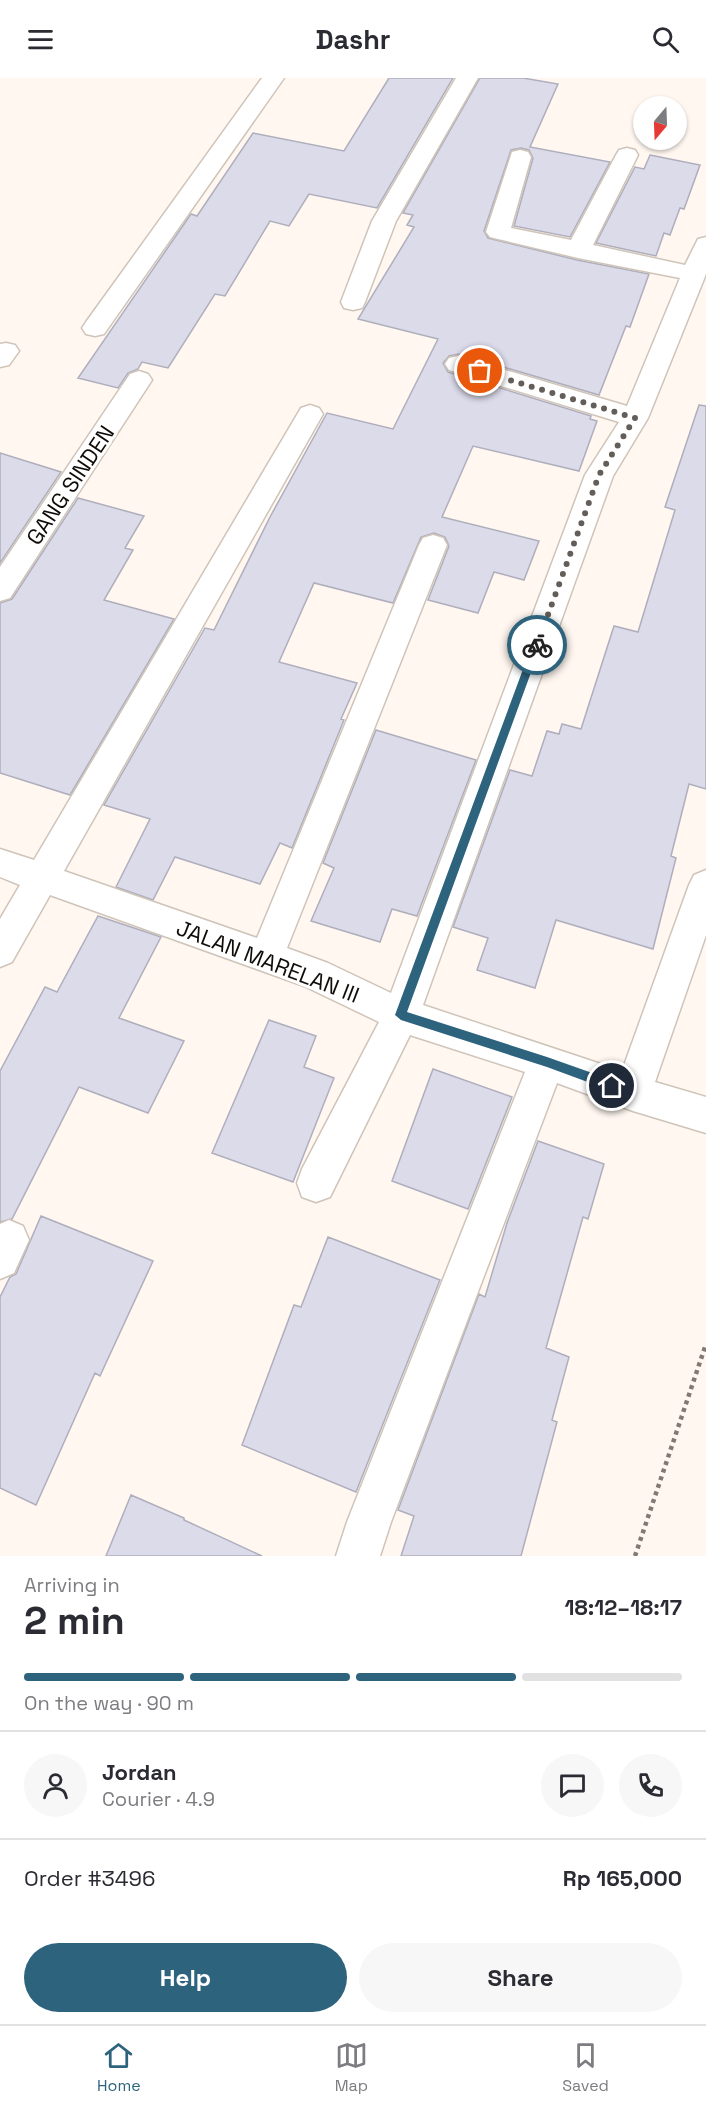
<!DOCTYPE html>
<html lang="en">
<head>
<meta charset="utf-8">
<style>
  :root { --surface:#fff; --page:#f7f7f7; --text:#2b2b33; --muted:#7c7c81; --line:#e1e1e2; --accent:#2e637e }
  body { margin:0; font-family:"Space Grotesk",sans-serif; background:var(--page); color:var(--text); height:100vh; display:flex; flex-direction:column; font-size:22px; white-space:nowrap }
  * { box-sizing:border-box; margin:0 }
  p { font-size:20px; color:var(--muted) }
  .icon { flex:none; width:33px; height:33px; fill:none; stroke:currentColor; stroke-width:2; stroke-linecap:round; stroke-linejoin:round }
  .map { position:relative; height:1478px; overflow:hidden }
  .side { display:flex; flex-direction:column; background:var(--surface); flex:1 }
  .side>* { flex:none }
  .needle { width:39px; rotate:199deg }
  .controls { position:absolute; left:633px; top:18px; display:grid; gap:12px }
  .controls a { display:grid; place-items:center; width:54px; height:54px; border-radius:50%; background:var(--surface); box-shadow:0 2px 4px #0004; font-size:30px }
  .pin { position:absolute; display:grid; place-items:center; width:51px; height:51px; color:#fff; margin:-26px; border:3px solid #fff; border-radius:50%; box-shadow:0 2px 6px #0007 }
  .courier { position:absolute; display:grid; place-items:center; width:60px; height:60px; margin:-30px; border:4px solid #2e637e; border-radius:50%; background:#fff; color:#222; box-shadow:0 2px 8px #0007 }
  .summary em { font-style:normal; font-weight:700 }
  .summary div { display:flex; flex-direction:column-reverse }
  .summary { display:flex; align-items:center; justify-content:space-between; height:102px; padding:0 24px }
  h1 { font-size:39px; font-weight:700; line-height:45px }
  .bar { display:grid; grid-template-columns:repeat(4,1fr); gap:9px 6px; align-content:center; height:72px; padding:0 24px }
  .bar i { height:8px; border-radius:4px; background:var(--line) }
  .bar .current { background:var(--accent) }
  .bar p { grid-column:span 4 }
  .line { display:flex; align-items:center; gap:15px; padding:0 24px; border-top:2px solid var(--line) }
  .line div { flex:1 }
  .round { display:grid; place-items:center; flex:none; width:63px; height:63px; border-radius:32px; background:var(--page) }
  .primary-button { display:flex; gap:12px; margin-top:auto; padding:12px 24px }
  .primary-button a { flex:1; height:69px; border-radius:36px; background:var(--accent); color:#fff; font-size:24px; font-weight:700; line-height:69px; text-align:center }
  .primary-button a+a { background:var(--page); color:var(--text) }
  header { display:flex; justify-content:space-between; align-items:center; height:78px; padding:0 24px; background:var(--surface); font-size:27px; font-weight:700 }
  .tab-bar { display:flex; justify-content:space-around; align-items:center; height:84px; border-top:2px solid var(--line); background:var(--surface); font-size:16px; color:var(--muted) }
  .tab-bar a { display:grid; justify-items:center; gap:3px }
  .tab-bar .current { color:var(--accent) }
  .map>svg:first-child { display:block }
  .building { fill:#dcdbea; stroke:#afaebc; stroke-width:1.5 }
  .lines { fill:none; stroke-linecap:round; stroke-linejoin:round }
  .minor-casing { stroke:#cfc4b9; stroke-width:3 }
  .path { stroke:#807a75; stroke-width:4.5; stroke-dasharray:4 4; stroke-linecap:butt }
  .minor { fill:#fff; fill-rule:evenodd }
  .route { fill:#2e637e }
  .done { stroke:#645e5a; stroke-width:6; stroke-dasharray:0 10.8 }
  .labels { text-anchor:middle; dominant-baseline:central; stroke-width:6; stroke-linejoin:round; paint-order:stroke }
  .street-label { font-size:22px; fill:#100c09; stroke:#fff }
</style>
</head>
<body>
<header><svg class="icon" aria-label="menu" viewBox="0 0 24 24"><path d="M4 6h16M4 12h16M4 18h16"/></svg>Dashr<svg class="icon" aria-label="search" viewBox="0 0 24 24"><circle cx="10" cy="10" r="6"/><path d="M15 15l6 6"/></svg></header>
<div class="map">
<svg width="706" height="1478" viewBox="0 0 706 1478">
  <rect width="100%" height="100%" fill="#fff7f0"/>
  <path class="building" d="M389 0H453L377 130 309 116 289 148 270 143 225 218 215 216 168 290 142 284 138 291 128 295 118 310 78 300 191 136 197 138 253 55 344 73Z
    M480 0H523L558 6 530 69 610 84 570 159 514 148 533 80 529 72 521 70 511 72 484 153 488 160 577 182 649 196 630 249 626 248 599 317 459 276 449 278 443 285 448 294 591 338 590 341 597 343 579 393 473 368 442 439 539 463 524 502 494 494 478 535 428 522 449 468 445 459 434 455 421 459 393 525 314 505 279 584 357 605 341 641 344 642 292 770 280 765 260 806 175 779 153 822 116 809 150 741 104 727 205 550 214 552 270 439 327 335 393 351 438 261 358 241 414 149 407 147 413 137 403 135Z
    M650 77 700 87 684 131 680 130 670 157 664 155 656 178 596 165 635 89 644 91Z
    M699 327 706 328V711L689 706 671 778 676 780 653 871 556 842 535 910 477 892 488 860 453 849 510 692 532 698 547 653 559 656 562 646 581 651 614 548 638 554 675 432 665 429Z
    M0 375 61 394 0 485Z
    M78 420 144 438 125 470 133 472 104 522 174 541 70 717 0 695V525L12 521Z
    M376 652 476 682 417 838 392 831 380 864 311 843 334 790 323 785Z
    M98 838 161 859 119 940 184 963 148 1035 79 1009 12 1141 0 1144V993L45 909 57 914Z
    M269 942 316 958 304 989 334 1000 293 1104 212 1075Z
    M433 991 512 1019 468 1131 392 1103Z
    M538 1063 604 1086 588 1141 583 1139 546 1270 569 1279 552 1342 557 1344 521 1478H401L414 1438 398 1432 479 1216 485 1219 507 1145Z
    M41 1138 153 1183 100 1298 95 1295 36 1427 0 1410V1219L10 1199 16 1196Z
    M328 1159 440 1202 356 1414 242 1367 294 1227 301 1229Z
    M131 1417 184 1440V1442L262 1478H106Z"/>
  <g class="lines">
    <g class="minor-casing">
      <path id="minor" d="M262 0H284L104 256 95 258 86 256 82 250 86 244Z
        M456 0H478L396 143 365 224 362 230 353 232 344 230 341 224 372 143Z
        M627 70 635 72 638 77 593 167 685 187 698 161 706 159V196L648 340 613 398 423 927 622 993 689 807 694 797 706 792V857L655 1004 706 1019V1055L633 1033 557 1005 391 1444 380 1478H336L347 1444 525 994 410 957 330 1119 316 1124 302 1119 297 1105 302 1091 379 944 304 908 50 817 12 884 0 889V841L20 807 0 799V771L34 782 301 330 310 327 319 330 323 336 64 793 257 860 419 467 423 460 433 457 443 460 447 467 287 870 328 885 391 915 585 397 619 344 449 292 445 286 449 280 458 278 627 328 680 200 578 180 498 161 490 159 486 154 512 74 520 72 528 74 531 79 511 150 571 162 616 77 619 72Z
        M6 265 15 267 19 273 9 287 0 289V266Z
        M139 293 148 296 152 302 10 520 0 523V489L130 296Z
        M9 1142 23 1148 29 1162 14 1195 0 1201V1146Z"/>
    </g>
    <path class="path" d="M635 1478 706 1266"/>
    <use href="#minor" class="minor"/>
  </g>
  <path class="route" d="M537 564 541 567 407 934 547 979 612 1002 617 1008 612 1013 547 989 401 942 395 937 532 567Z"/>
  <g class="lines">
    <path class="done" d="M480 293 635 340 599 397 537 567"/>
  </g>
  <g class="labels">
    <g class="street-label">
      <text transform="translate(70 407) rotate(-56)">GANG SINDEN</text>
      <text transform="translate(268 883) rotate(21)">JALAN MARELAN III</text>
    </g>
  </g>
</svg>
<div class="controls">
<a><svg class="needle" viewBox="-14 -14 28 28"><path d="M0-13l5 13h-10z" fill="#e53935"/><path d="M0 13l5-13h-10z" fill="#7c7c81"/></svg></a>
</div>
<div class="pin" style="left:480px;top:293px;background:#ea580c"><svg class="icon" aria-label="bag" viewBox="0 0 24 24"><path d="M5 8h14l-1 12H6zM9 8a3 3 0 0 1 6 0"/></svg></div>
<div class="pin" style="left:612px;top:1008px;background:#1f2937"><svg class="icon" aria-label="home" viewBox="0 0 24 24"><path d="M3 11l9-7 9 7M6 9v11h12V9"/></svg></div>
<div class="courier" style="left:537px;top:567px"><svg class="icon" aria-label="bike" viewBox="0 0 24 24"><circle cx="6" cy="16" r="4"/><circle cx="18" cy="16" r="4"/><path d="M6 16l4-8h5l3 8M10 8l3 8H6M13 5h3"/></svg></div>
</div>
<section class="side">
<div class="summary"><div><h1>2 min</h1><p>Arriving in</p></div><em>18:12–18:17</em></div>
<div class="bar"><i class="current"></i><i class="current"></i><i class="current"></i><i></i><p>On the way · 90 m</p></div>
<div class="line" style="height:108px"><a class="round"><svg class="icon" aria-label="person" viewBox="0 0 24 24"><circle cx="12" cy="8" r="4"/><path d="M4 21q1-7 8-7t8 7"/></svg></a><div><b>Jordan</b><p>Courier · 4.9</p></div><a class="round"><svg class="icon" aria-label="chat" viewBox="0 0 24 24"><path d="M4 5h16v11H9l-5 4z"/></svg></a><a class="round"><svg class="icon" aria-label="phone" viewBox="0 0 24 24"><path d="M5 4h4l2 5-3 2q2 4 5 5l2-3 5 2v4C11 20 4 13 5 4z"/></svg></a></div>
<div class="line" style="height:78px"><div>Order #3496</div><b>Rp 165,000</b></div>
<div class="primary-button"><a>Help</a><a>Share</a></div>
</section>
<nav class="tab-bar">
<a class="current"><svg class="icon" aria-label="home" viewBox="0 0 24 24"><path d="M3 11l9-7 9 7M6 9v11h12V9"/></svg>Home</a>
<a><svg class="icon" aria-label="map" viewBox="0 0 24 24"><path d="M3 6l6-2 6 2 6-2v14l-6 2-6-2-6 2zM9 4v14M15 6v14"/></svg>Map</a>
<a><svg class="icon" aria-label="saved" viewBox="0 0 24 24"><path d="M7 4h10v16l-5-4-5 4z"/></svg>Saved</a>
</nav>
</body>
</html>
